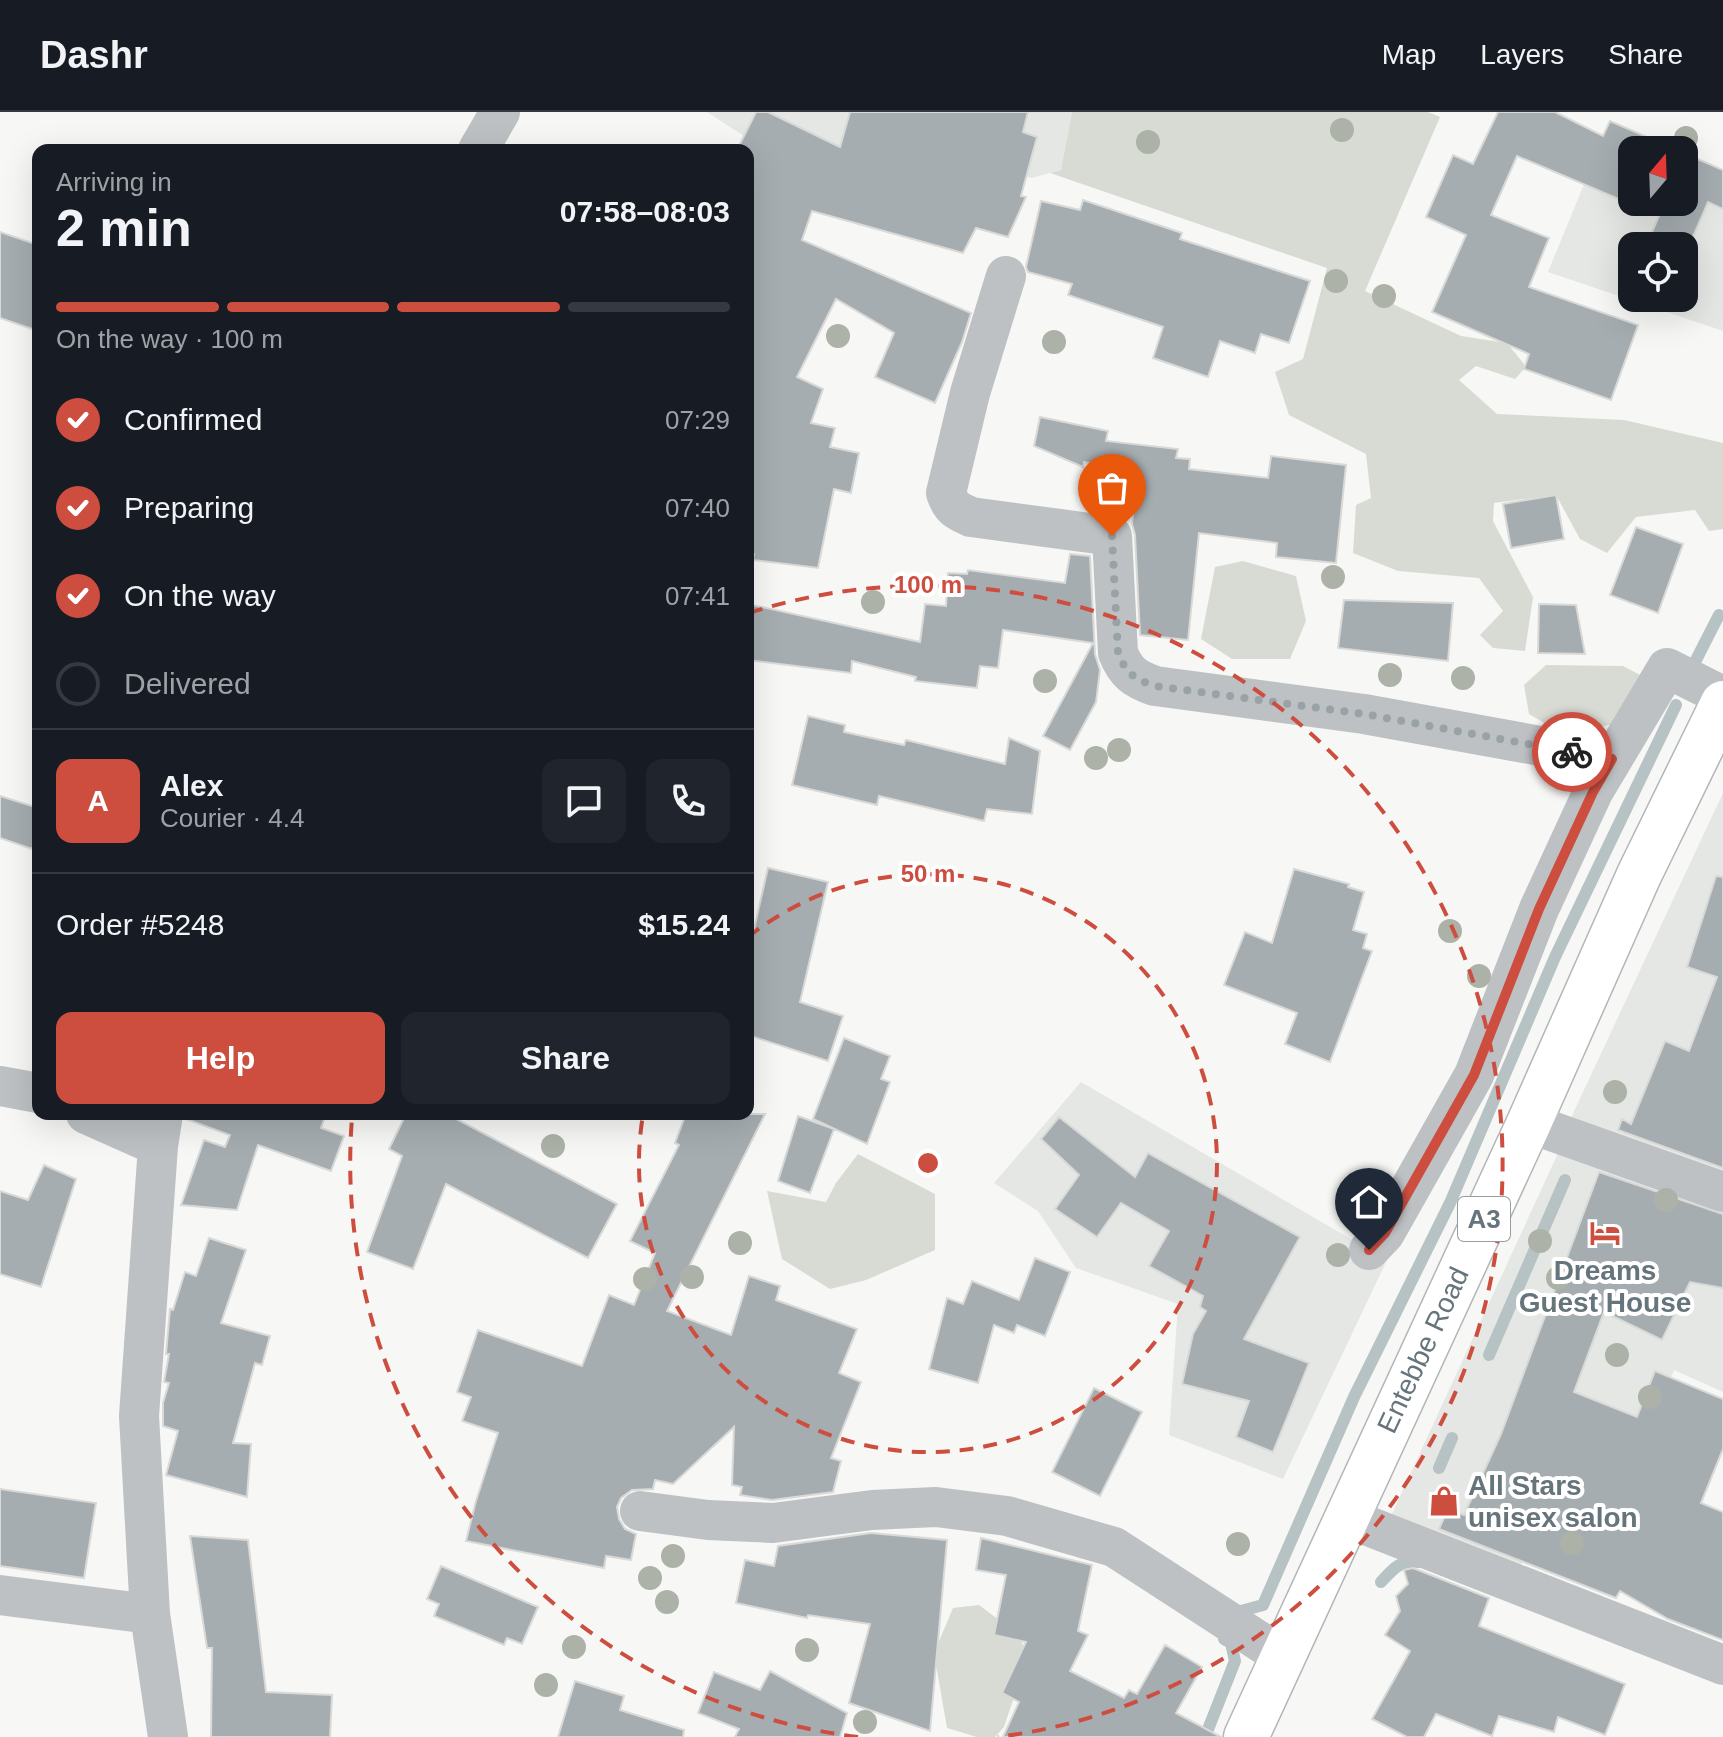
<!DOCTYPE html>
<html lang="en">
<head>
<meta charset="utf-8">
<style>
  :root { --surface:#171b24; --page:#20242c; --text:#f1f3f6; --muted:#9ea1a6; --line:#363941; --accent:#cd4e3f }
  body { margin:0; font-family:Helvetica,sans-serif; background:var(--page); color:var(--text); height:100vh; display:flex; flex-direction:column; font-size:30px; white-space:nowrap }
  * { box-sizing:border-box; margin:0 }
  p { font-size:26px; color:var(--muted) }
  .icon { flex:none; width:44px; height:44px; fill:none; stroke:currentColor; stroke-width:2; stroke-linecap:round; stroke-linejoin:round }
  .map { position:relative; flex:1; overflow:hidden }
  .details { position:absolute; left:32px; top:32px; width:722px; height:976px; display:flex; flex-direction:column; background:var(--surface); border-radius:16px; box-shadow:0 8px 32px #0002 }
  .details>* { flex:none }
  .needle { width:52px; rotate:19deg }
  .tools { position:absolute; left:1618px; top:24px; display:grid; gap:16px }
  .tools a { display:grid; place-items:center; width:80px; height:80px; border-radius:16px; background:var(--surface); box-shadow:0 8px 32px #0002; font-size:40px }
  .pin { position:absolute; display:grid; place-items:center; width:68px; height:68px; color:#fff; margin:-82px -34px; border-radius:50% 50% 50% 0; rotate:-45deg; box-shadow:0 0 8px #0007 }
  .pin .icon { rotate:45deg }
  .courier { position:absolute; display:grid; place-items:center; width:80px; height:80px; margin:-40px; border:6px solid #cd4e3f; border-radius:50%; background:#fff; color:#222; box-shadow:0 2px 10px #0007 }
  .head em { font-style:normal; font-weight:800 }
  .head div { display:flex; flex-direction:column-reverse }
  .head { display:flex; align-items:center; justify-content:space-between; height:136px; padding:0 24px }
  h1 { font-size:52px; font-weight:800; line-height:60px }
  .bar { display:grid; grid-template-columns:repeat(4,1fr); gap:12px 8px; align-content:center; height:96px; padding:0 24px }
  .bar i { height:10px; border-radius:6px; background:var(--line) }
  .bar .selected { background:var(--accent) }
  .bar p { grid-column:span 4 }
  .line { display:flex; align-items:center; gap:20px; padding:0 24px; border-top:2px solid var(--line) }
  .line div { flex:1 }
  .round { display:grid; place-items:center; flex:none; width:84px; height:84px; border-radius:16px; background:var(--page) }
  ol { padding:0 24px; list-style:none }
  li { display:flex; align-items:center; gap:24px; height:88px }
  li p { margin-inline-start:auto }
  li .icon { padding:8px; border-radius:50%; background:var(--accent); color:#fff; stroke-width:4 }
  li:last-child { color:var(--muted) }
  li i { width:44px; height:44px; border:4px solid var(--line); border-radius:50% }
  .button { display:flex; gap:16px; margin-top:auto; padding:16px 24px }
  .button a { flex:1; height:92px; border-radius:16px; background:var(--accent); color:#fff; font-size:32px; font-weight:800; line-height:92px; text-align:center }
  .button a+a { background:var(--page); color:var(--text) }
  header { display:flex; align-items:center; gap:48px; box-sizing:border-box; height:112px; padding:0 40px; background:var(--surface); border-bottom:2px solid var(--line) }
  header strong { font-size:38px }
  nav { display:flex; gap:44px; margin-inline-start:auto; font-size:28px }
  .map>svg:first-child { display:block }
  .built { fill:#e5e7e5; fill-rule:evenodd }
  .green { fill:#d8dbd4 }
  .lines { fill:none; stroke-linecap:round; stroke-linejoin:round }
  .stream { stroke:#b6c2c4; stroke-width:12 }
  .building { fill:#a5adb1; stroke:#d9d9d7; stroke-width:2 }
  .primary-casing { stroke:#b1b6b8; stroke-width:47 }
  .street { stroke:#bdc1c4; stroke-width:40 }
  .primary { stroke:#fff; stroke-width:44 }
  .tree { fill:#acb2a7 }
  .done { stroke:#99a2a6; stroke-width:8; stroke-dasharray:0 14.4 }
  .route { stroke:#cd4e3f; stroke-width:10 }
  .ring { fill:none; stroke:#cd4e3f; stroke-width:4; stroke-dasharray:14 10 }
  .labels { text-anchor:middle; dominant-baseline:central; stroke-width:8; stroke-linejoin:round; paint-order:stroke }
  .shield { fill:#fff; stroke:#949ea3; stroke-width:2 }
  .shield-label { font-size:26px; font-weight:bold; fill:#66757c }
  .poi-label { font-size:28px; font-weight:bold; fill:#66757c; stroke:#fff }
  .street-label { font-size:28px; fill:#66757c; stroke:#fff }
  .centre { fill:#cd4e3f; stroke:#fff; stroke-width:4 }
  .ring-label { font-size:24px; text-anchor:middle; font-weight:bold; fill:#cd4e3f; stroke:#fff; stroke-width:8; stroke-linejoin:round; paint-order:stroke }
</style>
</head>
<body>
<header>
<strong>Dashr</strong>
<nav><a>Map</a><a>Layers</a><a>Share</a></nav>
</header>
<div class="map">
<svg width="1723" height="1625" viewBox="0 0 1723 1625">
  <rect width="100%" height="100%" fill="#f7f7f5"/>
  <path class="built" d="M707 0H1072L1061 58 1031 66 941 41 914 103 744 24Z
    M1610 9 1677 38H1632V90H1684L1723 58V219L1548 160ZM1632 134H1684V186H1632Z
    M1723 681V1072L1568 1012Z
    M1081 970 1387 1148 1283 1367 1169 1323 1178 1192 1076 1156 1038 1099 994 1071Z
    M1559 1039 1723 1099V1280L1674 1258 1601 1422 1526 1445 1517 1459 1391 1404Z"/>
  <path class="green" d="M1072 0H1428L1440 5 1365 179 1461 224 1507 231 1524 252V257L1515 267 1476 254 1459 268 1497 302 1624 308 1723 331V417L1709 419 1695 398 1636 405 1607 441 1580 427 1556 383 1494 391 1493 409 1533 485 1525 539 1493 536 1480 523 1503 499 1479 466 1398 459 1353 441 1356 393 1371 386 1366 342 1289 303 1275 260 1303 247 1327 156 1050 61 1061 58Z
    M1243 449 1296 464 1306 509 1290 547H1232L1201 527 1215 455Z
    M1546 553 1623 554 1640 563 1610 613 1562 621 1529 602 1524 573Z
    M858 1042 935 1082V1138L866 1168 830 1177 782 1147 767 1079 826 1090 836 1071Z
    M979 1493 1011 1517 1029 1540 1004 1615 995 1625H977L947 1616 934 1541 953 1496Z"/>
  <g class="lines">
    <path class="stream" d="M1694 552 1719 503
      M1489 1243 1565 1068
      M1439 1356 1452 1326
      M1381 1470C1393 1457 1400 1448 1418 1450
      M1241 1499 1263 1493 1354 1285 1450 1091 1555 845 1676 593
      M1205 1625 1235 1549 1231 1531 1224 1527"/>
  </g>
  <path class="building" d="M756 0H768L840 35 850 0H1028L1023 20 1037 25 1021 84 1026 85 1008 125 976 116 963 141 812 99 802 128 971 201 962 230 935 291 875 265 894 221 836 187 797 265 823 277 811 311 835 316 830 335 859 341 851 381 834 377 818 456 753 448 754 442 748 441V38H737Z
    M1498 0H1555L1603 24 1610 9 1677 38H1632V90H1684V41L1723 58V97L1708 90 1689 134H1646L1659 104 1517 44 1491 103 1549 126 1529 175 1638 213 1611 288 1524 257 1529 242 1432 200 1466 123 1426 105 1453 43 1473 52Z
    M1083 88 1182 121 1180 127 1310 169 1289 231 1261 222 1255 241 1220 229 1208 265 1153 246 1163 215 1068 183 1072 172 1028 160 1026 155 1041 89 1080 98Z
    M0 120 38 133V219L0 206Z
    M1040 305 1108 319 1106 329 1178 337 1176 346 1190 347 1189 357 1268 366 1271 344 1346 353 1336 451 1276 445 1277 431 1199 421 1188 528 1140 523 1135 423 1132 412 1138 362 1084 350 1083 355 1034 334Z
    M1556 383 1564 427 1511 436 1503 392Z
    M1636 415 1683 432 1658 501 1610 483Z
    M1070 442 1090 444 1095 542 1100 558 1096 590 1070 638 1043 624 1093 531 1003 518 998 556 980 554 977 576 915 569 916 565 852 549 851 561 748 548V492L920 530 925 492 946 494 948 461 967 462 968 458 1065 471Z
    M1344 488 1453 491 1448 549 1338 536Z
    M1539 492 1576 493 1585 542 1538 541Z
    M808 604 845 613 844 620 904 633 906 628 1005 652 1009 626 1040 639 1032 702 987 697 984 709 879 684 877 693 792 673Z
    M0 684 38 696V718L32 737 0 726Z
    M768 756 828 770 800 890 843 904 828 949 748 923V844Z
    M1294 757 1349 772 1348 775 1364 780 1353 818 1367 822 1363 836 1372 839 1330 950 1285 932 1297 901 1224 873 1245 820 1272 831Z
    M1716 764 1723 765V1056L1618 1018 1622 1007 1631 1012 1665 929 1689 939 1717 865 1687 855Z
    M844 926 890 944 881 967 890 970 867 1032 813 1007Z
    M185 1002H326L321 1016 344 1024 331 1059 258 1033 237 1098 181 1093 204 1028 225 1035 230 1023 186 1007Z
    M406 1002H447L617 1092 588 1146 446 1072 413 1157 367 1140 402 1044 389 1037Z
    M686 1002H765L667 1199 731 1223 749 1164 780 1174 776 1188 857 1217 839 1261 861 1270 831 1346 841 1349 833 1380 772 1388 740 1383 742 1375 732 1373 734 1315 673 1372 655 1368 653 1377 632 1378 621 1386 617 1395 619 1407 625 1417 636 1422 631 1448 606 1444 604 1456 466 1429 476 1389 498 1321 462 1309 471 1285 457 1280 478 1218 582 1254 609 1183 634 1193 655 1141 630 1129 679 1033 675 1031Z
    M798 1004 834 1017 810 1081 778 1069Z
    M1059 1005 1135 1065 1148 1041 1300 1125 1244 1227 1309 1251 1273 1340 1236 1325 1249 1289 1182 1272 1193 1222 1206 1199 1200 1195 1203 1184 1149 1154 1169 1119 1121 1091 1097 1125 1055 1097 1079 1063 1041 1027Z
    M44 1053 76 1067 41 1175 0 1162V1079L28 1088Z
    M1599 1060 1723 1102V1176L1690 1170 1662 1228 1604 1200 1574 1280 1637 1305 1655 1259 1723 1287V1337L1701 1391 1723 1400V1528L1668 1507 1620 1479 1616 1486 1439 1417 1448 1397 1464 1403 1501 1322Z
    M209 1126 246 1138 221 1211 270 1224 262 1253 255 1251 233 1331 251 1332 247 1385 166 1363 178 1319 163 1314V1291L169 1271 164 1270 169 1242H166L170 1197 173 1198 185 1160 196 1164Z
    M1035 1146 1070 1160 1045 1224 1017 1213 1014 1221 994 1213 978 1271 929 1257 947 1186 963 1192 972 1169 1019 1188Z
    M1094 1276 1142 1300 1100 1384 1052 1360Z
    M0 1377 96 1391 84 1466 0 1454Z
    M871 1421 947 1428 930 1619 849 1591 870 1512 808 1503 807 1506 736 1491 745 1448 774 1454 778 1434Z
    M190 1424 248 1428 266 1580 332 1583 330 1625H211L212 1536H207Z
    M981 1426 1092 1453 1078 1519 1088 1523 1070 1559 1124 1586 1129 1578 1137 1582 1165 1533 1202 1555 1176 1601 1221 1625H1003L1019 1590 1002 1581 1026 1530 994 1523 1006 1463 976 1458Z
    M441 1454 538 1495 522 1532 507 1526 504 1533 434 1504 439 1492 427 1487Z
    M1413 1456 1489 1486 1479 1514 1625 1572 1605 1623 1558 1605 1554 1620 1499 1604 1492 1624 1436 1602 1424 1625H1407L1372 1607 1410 1539 1385 1523 1400 1499 1396 1484 1408 1472 1404 1458Z
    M770 1559 847 1601 840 1625H735L739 1617 698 1601 714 1560 760 1578Z
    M575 1569 624 1584 620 1598 684 1618 683 1625H558Z"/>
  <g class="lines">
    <g class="primary-casing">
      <path id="primary" d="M1246 1625 1529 1011 1639 763 1723 591"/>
    </g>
    <path class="street" d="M478 38 500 0
      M1006 164 970 281 946 381C951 396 957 399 971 405L1112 424 1118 541C1126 561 1135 567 1155 574L1364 602 1612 647
      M0 974 38 981
      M86 1002 158 1034
      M163 1002 158 1034 139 1304 150 1502 168 1625
      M1529 1011 1723 1080
      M1369 1138 1385 1121 1474 963 1539 797 1593 680 1667 556 1723 584
      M640 1399 708 1408 773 1411 872 1398 936 1395 1007 1404 1114 1435 1282 1544
      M1345 1405 1723 1553
      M0 1483 150 1502"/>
    <use href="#primary" class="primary"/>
  </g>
  <g class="tree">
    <circle cx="1342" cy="18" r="12"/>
    <circle cx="1686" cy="26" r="12"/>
    <circle cx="1148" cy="30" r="12"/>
    <circle cx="1336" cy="169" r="12"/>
    <circle cx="1384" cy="184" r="12"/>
    <circle cx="838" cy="224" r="12"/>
    <circle cx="1054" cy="230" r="12"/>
    <circle cx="1333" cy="465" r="12"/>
    <circle cx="873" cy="490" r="12"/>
    <circle cx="1390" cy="563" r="12"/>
    <circle cx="1463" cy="566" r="12"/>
    <circle cx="1045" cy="569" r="12"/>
    <circle cx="1119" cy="638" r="12"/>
    <circle cx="1096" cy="646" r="12"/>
    <circle cx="1450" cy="819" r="12"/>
    <circle cx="1479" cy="864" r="12"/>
    <circle cx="1615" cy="980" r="12"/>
    <circle cx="553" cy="1034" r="12"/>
    <circle cx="1666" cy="1088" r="12"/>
    <circle cx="1540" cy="1129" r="12"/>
    <circle cx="740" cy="1131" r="12"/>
    <circle cx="1338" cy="1143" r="12"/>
    <circle cx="692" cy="1165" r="12"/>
    <circle cx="1558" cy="1166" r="12"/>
    <circle cx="645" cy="1167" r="12"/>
    <circle cx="1617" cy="1243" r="12"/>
    <circle cx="1650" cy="1285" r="12"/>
    <circle cx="1572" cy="1431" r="12"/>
    <circle cx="1238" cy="1432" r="12"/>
    <circle cx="673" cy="1444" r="12"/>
    <circle cx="650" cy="1466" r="12"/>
    <circle cx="667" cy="1490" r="12"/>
    <circle cx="574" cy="1535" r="12"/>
    <circle cx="807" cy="1538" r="12"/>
    <circle cx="546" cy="1573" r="12"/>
    <circle cx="865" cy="1610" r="12"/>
  </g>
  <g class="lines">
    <path class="done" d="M1112 424 1118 541C1126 561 1134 567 1155 574L1364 602 1572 640"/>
    <path class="route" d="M1369 1138 1385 1121 1474 963 1539 797 1593 680 1612 647 1572 640"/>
  </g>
  <g class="ring">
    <path d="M748 825A289 289 0 1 1 643 1003"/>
    <path d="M858 1625A578 578 0 0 1 352 1006M749 501A578 578 0 1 1 998 1625"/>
  </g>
  <defs>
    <g id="hotel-bare" transform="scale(2.4)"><path d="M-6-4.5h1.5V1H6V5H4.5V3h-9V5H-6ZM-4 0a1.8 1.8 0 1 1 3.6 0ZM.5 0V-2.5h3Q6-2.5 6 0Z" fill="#cd4e3f" stroke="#fff" stroke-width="2.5" paint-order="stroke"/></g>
    <g id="shop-bare" transform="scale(2.4)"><path d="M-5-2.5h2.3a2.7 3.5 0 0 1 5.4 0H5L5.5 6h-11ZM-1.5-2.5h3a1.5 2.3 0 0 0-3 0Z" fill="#cd4e3f" stroke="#fff" stroke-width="2.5" paint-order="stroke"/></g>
  </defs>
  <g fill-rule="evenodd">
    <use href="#hotel-bare" x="1605" y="1121"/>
    <use href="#shop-bare" x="1444" y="1389"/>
  </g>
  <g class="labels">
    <rect class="shield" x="1458" y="1085" width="52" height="44" rx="6"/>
    <g class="shield-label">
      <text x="1484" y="1107">A3</text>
    </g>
    <g class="poi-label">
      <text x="1605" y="1158">Dreams<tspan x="1605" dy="32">Guest House</tspan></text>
      <text x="1468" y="1373" text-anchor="start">All Stars<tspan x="1468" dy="32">unisex salon</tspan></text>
    </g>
    <g class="street-label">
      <text transform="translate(1423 1238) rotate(-65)">Entebbe Road</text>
    </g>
  </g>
  <circle cx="928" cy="1051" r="12" class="centre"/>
  <g class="ring-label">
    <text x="928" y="481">100 m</text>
    <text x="928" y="770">50 m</text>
  </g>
</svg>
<div class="tools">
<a><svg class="needle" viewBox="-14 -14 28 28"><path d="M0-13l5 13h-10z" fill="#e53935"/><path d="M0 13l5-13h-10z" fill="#9ea1a6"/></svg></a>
<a><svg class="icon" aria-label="locate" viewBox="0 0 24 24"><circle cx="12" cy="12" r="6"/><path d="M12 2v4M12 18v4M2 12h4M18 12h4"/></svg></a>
</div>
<div class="pin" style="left:1112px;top:424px;background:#ea580c"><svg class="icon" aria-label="bag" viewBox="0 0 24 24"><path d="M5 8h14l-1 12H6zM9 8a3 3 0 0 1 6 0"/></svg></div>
<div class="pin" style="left:1369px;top:1138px;background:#1f2937"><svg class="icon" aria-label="home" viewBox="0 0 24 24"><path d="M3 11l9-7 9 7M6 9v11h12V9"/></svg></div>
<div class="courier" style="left:1572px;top:640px"><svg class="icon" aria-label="bike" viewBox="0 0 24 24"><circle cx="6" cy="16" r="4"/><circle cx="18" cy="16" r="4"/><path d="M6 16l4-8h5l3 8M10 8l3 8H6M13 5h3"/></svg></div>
<section class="details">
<div class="head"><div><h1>2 min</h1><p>Arriving in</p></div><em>07:58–08:03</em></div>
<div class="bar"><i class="selected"></i><i class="selected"></i><i class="selected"></i><i></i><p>On the way · 100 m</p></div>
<ol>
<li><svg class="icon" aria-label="check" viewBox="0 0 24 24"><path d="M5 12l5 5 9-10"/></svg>Confirmed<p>07:29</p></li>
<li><svg class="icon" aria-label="check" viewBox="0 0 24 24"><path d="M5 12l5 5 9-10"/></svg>Preparing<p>07:40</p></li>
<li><svg class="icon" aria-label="check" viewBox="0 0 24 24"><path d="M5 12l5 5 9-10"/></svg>On the way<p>07:41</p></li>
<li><i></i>Delivered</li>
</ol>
<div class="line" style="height:144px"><b class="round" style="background:var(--accent);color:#fff">A</b><div><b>Alex</b><p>Courier · 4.4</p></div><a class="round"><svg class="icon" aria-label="chat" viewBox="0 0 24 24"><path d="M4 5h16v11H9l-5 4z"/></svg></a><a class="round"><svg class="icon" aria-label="phone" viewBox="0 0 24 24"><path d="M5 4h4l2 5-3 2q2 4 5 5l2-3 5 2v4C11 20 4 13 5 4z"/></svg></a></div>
<div class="line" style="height:104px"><div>Order #5248</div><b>$15.24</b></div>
<div class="button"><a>Help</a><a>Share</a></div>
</section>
</div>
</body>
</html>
